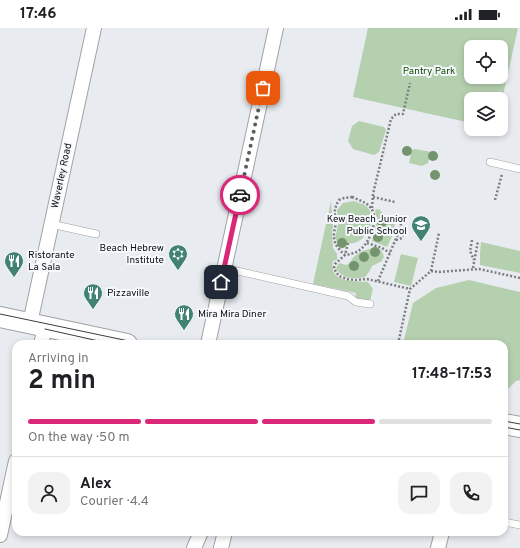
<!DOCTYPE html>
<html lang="en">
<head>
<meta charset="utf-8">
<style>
  :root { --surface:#fff; --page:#f2f2f2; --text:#202124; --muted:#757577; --line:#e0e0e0; --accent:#db2777 }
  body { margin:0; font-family:Overpass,sans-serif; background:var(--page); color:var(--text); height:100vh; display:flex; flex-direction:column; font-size:15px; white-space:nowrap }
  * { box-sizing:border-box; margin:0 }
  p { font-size:13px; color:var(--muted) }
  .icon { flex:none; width:22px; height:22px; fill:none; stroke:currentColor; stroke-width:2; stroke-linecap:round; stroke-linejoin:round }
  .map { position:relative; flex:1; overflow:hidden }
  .panel { position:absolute; left:12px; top:312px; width:496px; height:196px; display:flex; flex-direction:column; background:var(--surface); border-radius:12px; box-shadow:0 2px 6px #0003 }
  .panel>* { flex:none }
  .buttons { position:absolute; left:464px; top:12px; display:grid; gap:8px }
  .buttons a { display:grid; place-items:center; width:44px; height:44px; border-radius:8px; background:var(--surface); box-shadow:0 2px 6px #0003; font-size:20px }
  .pin { position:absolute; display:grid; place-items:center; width:34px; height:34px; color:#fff; margin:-17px; border-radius:8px; box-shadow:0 2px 6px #0006 }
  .courier { position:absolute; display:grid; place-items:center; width:40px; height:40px; margin:-20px; border:3px solid #db2777; border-radius:50%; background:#fff; color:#222; box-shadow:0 1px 5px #0007 }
  .head em { font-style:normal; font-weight:700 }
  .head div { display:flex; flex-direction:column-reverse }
  .head { display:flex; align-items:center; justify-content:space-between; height:68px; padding:0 16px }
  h1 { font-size:26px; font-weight:700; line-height:30px }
  .bar { display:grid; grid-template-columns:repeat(4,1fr); gap:6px 4px; align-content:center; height:48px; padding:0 16px }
  .bar i { height:5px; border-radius:3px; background:var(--line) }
  .bar .selected { background:var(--accent) }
  .bar p { grid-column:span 4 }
  .line { display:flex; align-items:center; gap:10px; padding:0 16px; border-top:1px solid var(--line) }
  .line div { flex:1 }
  .round { display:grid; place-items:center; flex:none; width:42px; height:42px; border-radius:12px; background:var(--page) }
  .status { display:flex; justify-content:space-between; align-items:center; height:28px; padding:0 20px; background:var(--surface); direction:ltr }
  .status svg { height:11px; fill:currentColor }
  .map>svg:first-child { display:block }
  .green { fill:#b5d0af; fill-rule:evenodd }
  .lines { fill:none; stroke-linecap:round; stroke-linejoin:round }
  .service-casing { stroke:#a0a2a6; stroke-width:8 }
  .minor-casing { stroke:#a0a2a6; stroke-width:16 }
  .secondary-casing { stroke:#a0a2a6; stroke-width:22 }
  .path { stroke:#7b7d80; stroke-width:2.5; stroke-dasharray:2 2; stroke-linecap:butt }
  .service { stroke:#fff; stroke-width:7 }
  .minor { stroke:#fff; stroke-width:14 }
  .secondary { stroke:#fff; stroke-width:20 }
  .tram { stroke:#3b3d3f; stroke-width:1 }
  .tree { fill:#73946c }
  .done { stroke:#5a5c5e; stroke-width:4; stroke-dasharray:0 7.2 }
  .route { stroke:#db2777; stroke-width:5 }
  .labels { text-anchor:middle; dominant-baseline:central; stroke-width:4; stroke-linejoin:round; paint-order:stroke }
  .park-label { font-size:10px; fill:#134d00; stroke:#f5f8fc }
  .street-label { font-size:10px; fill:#0e0f10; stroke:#f5f8fc }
  .poi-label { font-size:10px; fill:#0e0f10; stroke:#f5f8fc; text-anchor:start }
</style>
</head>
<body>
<div class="status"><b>17:46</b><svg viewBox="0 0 49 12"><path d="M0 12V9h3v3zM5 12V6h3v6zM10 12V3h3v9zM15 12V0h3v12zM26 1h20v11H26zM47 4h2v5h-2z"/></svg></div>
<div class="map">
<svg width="520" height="520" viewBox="0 0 520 520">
  <rect width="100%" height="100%" fill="#e8ebef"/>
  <path class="green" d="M368 0H518L501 76V71H471V95L353 69ZM471 19H501V49H471Z
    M359 93 384 99 386 102 379 124 374 127 353 121 348 113 352 98Z
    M415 121 431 124 428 135 422 138 409 135 412 122Z
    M331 173 333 198 332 205 333 220 337 226V232L333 233C328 255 355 253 368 254L373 261 370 273 355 270 356 265 313 256Z
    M354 173C358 175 362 175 366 178 381 190 364 220 346 215L345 219 340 221 335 210 338 197 337 182 343 175Z
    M376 181 380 182 391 194 395 195 393 206 387 219 372 213 377 192 375 183Z
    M481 214 520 223V245L480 237V225Z
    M375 220 381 222 384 228 382 233 372 238 369 244 365 249C355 251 341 251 336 240L339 235 346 237C351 235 351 231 355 228 361 223 367 221 375 220Z
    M401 226 418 230 411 258 394 254Z
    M469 252 520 264V352L516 353 504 365V316H403L413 275 436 260Z"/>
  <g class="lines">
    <g class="service-casing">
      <path id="service" d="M490 134 520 141
        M51 196 96 206
        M224 240 348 268 356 274 370 276
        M504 494 520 497"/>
    </g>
    <g class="minor-casing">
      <path id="minor" d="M30 295 94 0
        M41 316 45 299
        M208 316 276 0
        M0 507 16 433
        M194 520 201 504
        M221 520 225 504
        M438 520 442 504"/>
    </g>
    <g class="secondary-casing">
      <path id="secondary" d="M0 289 127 316
        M504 396 520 399"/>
    </g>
    <path class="path" d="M352 169C359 172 366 174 371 180 379 190 370 213 362 220 357 225 351 226 345 227 338 221 333 215 334 205 334 202 336 200 335 196 335 185 333 182 339 172L344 170Z
      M373 169 395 174
      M495 172 502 146
      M372 180 373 166 391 91 396 86H403L410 55
      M396 212 402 210 405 197
      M472 212 470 223 474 232
      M348 215 345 227 335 236 334 240 336 244 339 248 347 251 356 252 367 251 410 261
      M367 215 382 220 390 225
      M473 240 478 213
      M431 243 439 205
      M378 253 400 201 401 196
      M398 316 410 261 431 243 438 244 479 241 520 250"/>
    <use href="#service" class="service"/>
    <use href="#minor" class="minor"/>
    <use href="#secondary" class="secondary"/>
    <path class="tram" d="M0 286 143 316
      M45 301 112 316
      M504 393 520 396
      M504 399 520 402"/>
  </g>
  <g class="tree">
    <circle cx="407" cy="123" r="5"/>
    <circle cx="433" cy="128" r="5"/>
    <circle cx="435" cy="147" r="5"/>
    <circle cx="382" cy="194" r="5"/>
    <circle cx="378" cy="209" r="5"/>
    <circle cx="342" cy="215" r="5"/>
    <circle cx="375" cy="224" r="5"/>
    <circle cx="364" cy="229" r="5"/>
    <circle cx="354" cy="238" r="5"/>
  </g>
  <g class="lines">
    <path class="done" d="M240 167 263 60"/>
    <path class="route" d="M221 254 240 167"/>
  </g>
  <defs>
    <g id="school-pin" transform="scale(1)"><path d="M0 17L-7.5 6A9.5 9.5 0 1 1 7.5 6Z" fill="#418272" stroke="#f5f8fc"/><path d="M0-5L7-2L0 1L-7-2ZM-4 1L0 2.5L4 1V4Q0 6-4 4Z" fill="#fff"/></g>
    <g id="synagogue-pin" transform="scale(1)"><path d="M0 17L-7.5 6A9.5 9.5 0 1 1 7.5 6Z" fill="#418272" stroke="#f5f8fc"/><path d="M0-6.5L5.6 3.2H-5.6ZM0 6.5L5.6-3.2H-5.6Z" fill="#fff"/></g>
    <g id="restaurant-pin" transform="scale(1)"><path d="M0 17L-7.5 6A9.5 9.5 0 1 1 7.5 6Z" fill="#418272" stroke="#f5f8fc"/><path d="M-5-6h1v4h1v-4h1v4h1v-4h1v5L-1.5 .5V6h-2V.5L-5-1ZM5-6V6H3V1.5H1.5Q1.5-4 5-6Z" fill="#fff"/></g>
  </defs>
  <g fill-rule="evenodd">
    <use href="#school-pin" x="421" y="197"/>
    <use href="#synagogue-pin" x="178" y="226"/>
    <use href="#restaurant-pin" x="14" y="233"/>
    <use href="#restaurant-pin" x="93" y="265"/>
    <use href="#restaurant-pin" x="184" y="286"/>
  </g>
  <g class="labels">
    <g class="park-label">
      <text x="429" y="43">Pantry Park</text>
    </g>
    <g class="street-label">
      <text transform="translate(62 148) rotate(-78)">Waverley Road</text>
    </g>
    <g class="poi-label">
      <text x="407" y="191" text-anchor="end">Kew Beach Junior<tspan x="407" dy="12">Public School</tspan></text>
      <text x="164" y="220" text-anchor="end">Beach Hebrew<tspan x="164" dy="12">Institute</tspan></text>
      <text x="28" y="227">Ristorante<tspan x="28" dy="12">La Sala</tspan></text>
      <text x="107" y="265">Pizzaville</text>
      <text x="198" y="286">Mira Mira Diner</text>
    </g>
  </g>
</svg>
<div class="buttons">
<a><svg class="icon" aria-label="locate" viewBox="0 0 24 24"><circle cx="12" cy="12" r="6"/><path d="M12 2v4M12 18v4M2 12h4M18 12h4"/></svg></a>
<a><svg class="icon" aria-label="layers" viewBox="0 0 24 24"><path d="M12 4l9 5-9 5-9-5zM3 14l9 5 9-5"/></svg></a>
</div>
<div class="pin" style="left:263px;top:60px;background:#ea580c"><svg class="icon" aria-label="bag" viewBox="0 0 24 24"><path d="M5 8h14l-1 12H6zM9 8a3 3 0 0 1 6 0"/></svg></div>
<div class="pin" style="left:221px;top:254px;background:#1f2937"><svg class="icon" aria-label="home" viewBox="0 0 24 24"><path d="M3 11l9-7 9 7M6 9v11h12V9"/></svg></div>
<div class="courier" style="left:240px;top:167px"><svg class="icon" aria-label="car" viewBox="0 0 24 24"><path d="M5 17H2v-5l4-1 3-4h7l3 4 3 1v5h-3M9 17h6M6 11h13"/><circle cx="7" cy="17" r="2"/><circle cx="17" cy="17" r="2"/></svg></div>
<section class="panel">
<div class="head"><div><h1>2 min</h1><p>Arriving in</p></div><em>17:48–17:53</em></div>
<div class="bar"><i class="selected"></i><i class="selected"></i><i class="selected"></i><i></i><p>On the way · 50 m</p></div>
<div class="line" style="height:72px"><a class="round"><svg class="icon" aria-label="person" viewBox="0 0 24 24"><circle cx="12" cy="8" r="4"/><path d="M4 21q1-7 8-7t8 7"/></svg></a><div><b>Alex</b><p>Courier · 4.4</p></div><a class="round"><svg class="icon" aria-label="chat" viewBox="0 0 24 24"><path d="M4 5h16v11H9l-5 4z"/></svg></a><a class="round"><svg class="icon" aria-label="phone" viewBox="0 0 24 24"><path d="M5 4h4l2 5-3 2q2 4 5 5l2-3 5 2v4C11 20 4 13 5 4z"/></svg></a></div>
</section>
</div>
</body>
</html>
